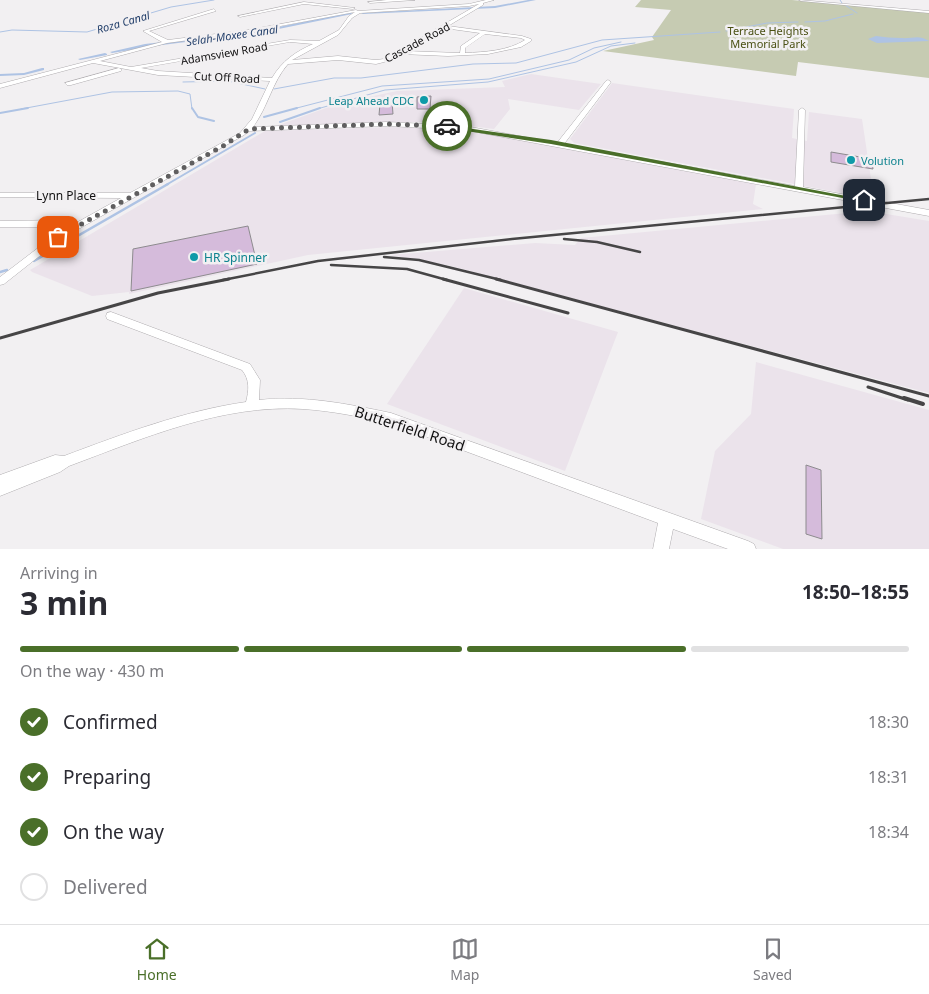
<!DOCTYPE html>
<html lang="en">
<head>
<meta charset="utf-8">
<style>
  :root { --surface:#fff; --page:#f7f7f7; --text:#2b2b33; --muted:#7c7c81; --line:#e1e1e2; --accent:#4a6f29 }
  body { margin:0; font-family:"Noto Sans",sans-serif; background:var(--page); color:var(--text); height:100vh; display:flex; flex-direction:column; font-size:19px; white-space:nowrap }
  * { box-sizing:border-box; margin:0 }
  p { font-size:16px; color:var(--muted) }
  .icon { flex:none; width:28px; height:28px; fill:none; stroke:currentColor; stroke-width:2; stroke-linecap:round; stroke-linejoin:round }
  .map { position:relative; height:549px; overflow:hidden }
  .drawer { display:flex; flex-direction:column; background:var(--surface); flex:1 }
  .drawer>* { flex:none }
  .pin { position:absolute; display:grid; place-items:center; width:42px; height:42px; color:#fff; margin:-21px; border-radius:10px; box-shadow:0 2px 8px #0006 }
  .courier { position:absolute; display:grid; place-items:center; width:50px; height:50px; margin:-25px; border:4px solid #4a6f29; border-radius:50%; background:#fff; color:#222; box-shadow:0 1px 6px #0007 }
  .headline em { font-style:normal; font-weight:700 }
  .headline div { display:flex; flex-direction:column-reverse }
  .headline { display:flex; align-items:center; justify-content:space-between; height:85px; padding:0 20px }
  h1 { font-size:32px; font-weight:700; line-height:38px }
  .bar { display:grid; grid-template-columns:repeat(4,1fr); gap:8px 5px; align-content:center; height:60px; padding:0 20px }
  .bar i { height:6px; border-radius:4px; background:var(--line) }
  .bar .on { background:var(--accent) }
  .bar p { grid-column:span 4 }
  ol { padding:0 20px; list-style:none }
  li { display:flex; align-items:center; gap:15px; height:55px }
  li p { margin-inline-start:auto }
  li .icon { padding:5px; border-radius:50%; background:var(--accent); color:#fff; stroke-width:4 }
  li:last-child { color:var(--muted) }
  li i { width:28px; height:28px; border:2px solid var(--line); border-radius:50% }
  .menu { display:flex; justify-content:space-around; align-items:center; height:70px; border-top:1px solid var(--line); background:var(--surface); font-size:14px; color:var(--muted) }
  .menu a { display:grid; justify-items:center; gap:2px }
  .menu .on { color:var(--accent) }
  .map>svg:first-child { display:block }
  .built { fill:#ebe3eb }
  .green { fill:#c6cbb2 }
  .water { fill:#aec3e4 }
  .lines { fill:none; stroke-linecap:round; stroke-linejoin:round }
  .stream-far2 { stroke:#aec3e4; stroke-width:1 }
  .stream-far1 { stroke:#aec3e4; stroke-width:2 }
  .stream { stroke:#aec3e4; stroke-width:2.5 }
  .canal { fill:#aec3e4; fill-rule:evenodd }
  .building { fill:#d5bbdb; stroke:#8d8b8e }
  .minor-casing { stroke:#afacaf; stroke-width:1 }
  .minor { fill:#fff; fill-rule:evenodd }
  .rail-far2 { stroke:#464546; stroke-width:2.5 }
  .rail-far1 { stroke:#464546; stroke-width:3 }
  .rail { stroke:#464546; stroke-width:4 }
  .route { fill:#4a6f29 }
  .done { stroke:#605f60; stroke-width:5; stroke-dasharray:0 9 }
  .culture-dot { fill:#0f9aa8; stroke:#f2f0f2; stroke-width:2 }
  .labels { text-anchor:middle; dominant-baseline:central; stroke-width:5; stroke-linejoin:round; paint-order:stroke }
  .far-water-label { font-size:11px; font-style:italic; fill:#25416c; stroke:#f2f0f2 }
  .far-park-label { font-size:11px; fill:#4a5013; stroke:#f2f0f2 }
  .far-street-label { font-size:11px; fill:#121112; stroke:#f2f0f2 }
  .far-culture-label { font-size:11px; fill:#0d838f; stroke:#f2f0f2; text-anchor:end }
  .street-label { font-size:12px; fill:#121112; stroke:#f2f0f2 }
  .culture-label { font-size:12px; fill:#0d838f; stroke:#f2f0f2; text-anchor:start }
  .near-street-label { font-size:15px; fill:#121112; stroke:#f2f0f2 }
</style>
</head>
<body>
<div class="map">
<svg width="929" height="549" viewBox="0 0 929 549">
  <rect width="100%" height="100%" fill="#f2f0f2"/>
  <path class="built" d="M531 74 601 84 579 110 508 99 510 109 494 129 439 122H412L276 126 340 103 397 91 505 87 502 81Z
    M612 83 794 109 792 138 807 141 809 112 862 119 874 199 574 143 570 139Z
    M390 127 429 128 487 134 756 184 753 204 763 209 308 255 129 294V292L92 296 32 272 30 270 265 131Z
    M868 211 929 221V393L451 266 390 255 535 243 575 245 581 238Z
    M464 288 618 332 565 471 387 404Z
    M756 362 929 410V549H783L701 519 715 451 751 414Z"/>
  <path class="green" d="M641 0H792L929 13V78L798 62 796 76 603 51 654 40 652 37 671 10 635 7Z"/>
  <path class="water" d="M876 36C884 37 893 38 901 38 913 39 918 34 929 41L877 43 868 39Z"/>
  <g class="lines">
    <path class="stream-far2" d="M840 0 842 3
      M845 5 857 13
      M805 22 825 21 853 14
      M726 31 767 23 798 22
      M0 32 12 30 87 32 171 7 214 0
      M183 82 228 81 265 89
      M274 89 334 78H361L473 64 516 63 602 40 720 32
      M21 109 112 92 178 91 190 94 192 109
      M293 109 382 86 489 79 569 60 594 48 621 42
      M317 109 385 90 488 82 576 62 611 46 635 43"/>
    <path class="stream-far1" d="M192 108 198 117 214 121
      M0 113 28 108
      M264 117 297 108
      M280 122 320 108
      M166 185 255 133"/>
    <path class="stream" d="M34 261 168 184
      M0 272 7 270"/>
    <path class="canal" d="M528 0H536L495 8 363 14 361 13 495 6Z
      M351 12 352 14 259 33 162 45 112 53 110 52 145 44 259 31Z
      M105 53 107 54V55L80 60 78 59Z
      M42 68H44V70L24 75 0 76V74L24 73Z"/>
  </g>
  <path class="building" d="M431 96 430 109H417V97Z
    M392 102 393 114 379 115 380 104Z
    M831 152 872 159 873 169 831 162Z
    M248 226 257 264 131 291 133 249Z
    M806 465 821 470 822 539 806 534Z"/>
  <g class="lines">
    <g class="minor-casing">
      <path id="minor" d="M387 0H415L370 3 368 2Z
        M486 0H494L483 3V5L448 26 522 36 531 39V41L521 47 488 54 448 56 401 54 388 61 376 64 338 60 288 64C272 82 268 107 253 127L387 122 465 126 557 143 606 81 608 80 611 82 564 144 795 186 799 110 802 108 805 110 803 187 929 210V216L465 130 387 126 249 131 244 135 61 239 4 284 0 285V277L55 235 70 227H0V221L65 220 76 223 121 198 0 197V193H130L240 133 252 119 270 81 158 75 93 63 0 88V84L162 42 143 31 214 9 216 11 149 31 168 40 248 30 356 10 358 11 469 4ZM479 4 384 59 376 60 338 56 292 60 338 35 352 18 360 13 469 6ZM355 12 349 16 339 30 319 41 290 40 131 67 100 61 167 43 248 32ZM444 28 480 33 461 46 460 53 405 51ZM485 34 521 38 525 40C508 51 485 52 465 53V48ZM290 42 313 44C295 52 282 61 272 78L158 71 141 68Z
        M799 0 929 11V13L801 1Z
        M304 2 355 8 353 9 304 4 240 17 238 16Z
        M119 68 122 70 121 71 71 85H67L65 83Z
        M111 312 250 364 260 380 259 400C304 395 348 404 391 413L748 541 754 544 756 549H728L673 529 669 549H653L658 523 390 423C361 417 333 411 303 409 222 404 144 438 69 466L60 472 0 496V475L55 455 64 456C123 434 183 411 246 402 249 390 250 380 242 370L107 319 106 316 107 313Z"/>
    </g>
    <use href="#minor" class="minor"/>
    <path class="rail-far2" d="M564 239 597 242 640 252
      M384 257 419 260 501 280
      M331 265 407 269 447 280
      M223 280 318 261 512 239 929 199"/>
    <path class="rail-far1" d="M443 279 568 313
      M496 279 929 396
      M0 338 158 293 229 279
      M868 387 908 400"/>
    <path class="rail" d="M904 398 923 404"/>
  </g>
  <path class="route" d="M445 125 551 140 867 200 864 202 551 144 447 128Z"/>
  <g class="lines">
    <path class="done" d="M58 237 223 146 249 129 387 124 447 126"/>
  </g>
  <g class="culture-dot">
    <circle cx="424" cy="100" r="5"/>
    <circle cx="851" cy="160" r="5"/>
    <circle cx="194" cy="257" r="5"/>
  </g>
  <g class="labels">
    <g class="far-water-label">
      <text transform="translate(123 22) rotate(-16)">Roza Canal</text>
      <text transform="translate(232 35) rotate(-8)">Selah-Moxee Canal</text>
    </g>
    <g class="far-park-label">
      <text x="768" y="30">Terrace Heights<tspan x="768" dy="13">Memorial Park</tspan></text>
    </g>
    <g class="far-street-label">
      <text transform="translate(417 42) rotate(-28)">Cascade Road</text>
      <text transform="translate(224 53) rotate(-10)">Adamsview Road</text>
      <text transform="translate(227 77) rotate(3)">Cut Off Road</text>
    </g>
    <g class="far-culture-label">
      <text x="414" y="100">Leap Ahead CDC</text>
      <text x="861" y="160" text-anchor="start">Volution</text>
    </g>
    <g class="street-label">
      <text x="66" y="195">Lynn Place</text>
    </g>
    <g class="culture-label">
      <text x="204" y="257">HR Spinner</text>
    </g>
    <g class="near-street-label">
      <text transform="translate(410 428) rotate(18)">Butterfield Road</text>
    </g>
  </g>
</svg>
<div class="pin" style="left:58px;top:237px;background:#ea580c"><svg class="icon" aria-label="bag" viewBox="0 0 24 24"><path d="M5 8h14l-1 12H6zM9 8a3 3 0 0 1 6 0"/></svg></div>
<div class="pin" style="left:864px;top:200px;background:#1f2937"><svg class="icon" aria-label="home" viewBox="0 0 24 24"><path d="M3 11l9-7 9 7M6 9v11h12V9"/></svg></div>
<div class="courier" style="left:447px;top:126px"><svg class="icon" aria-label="car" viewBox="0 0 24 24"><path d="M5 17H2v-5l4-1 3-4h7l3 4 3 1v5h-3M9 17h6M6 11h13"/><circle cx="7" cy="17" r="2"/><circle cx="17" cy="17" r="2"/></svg></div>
</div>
<section class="drawer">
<div class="headline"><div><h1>3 min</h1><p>Arriving in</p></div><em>18:50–18:55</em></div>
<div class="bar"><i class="on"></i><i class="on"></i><i class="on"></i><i></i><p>On the way · 430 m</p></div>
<ol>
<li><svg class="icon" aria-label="check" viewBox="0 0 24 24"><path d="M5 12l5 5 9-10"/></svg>Confirmed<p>18:30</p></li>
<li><svg class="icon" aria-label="check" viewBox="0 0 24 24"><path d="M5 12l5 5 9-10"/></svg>Preparing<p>18:31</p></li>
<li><svg class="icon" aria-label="check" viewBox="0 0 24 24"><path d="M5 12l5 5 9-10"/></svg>On the way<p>18:34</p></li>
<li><i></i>Delivered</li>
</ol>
</section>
<nav class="menu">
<a class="on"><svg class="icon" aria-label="home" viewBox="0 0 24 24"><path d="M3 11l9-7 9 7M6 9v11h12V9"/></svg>Home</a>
<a><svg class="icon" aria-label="map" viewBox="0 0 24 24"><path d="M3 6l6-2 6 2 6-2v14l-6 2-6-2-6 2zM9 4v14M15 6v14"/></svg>Map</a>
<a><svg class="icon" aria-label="saved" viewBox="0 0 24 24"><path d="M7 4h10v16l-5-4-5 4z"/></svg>Saved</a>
</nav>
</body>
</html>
